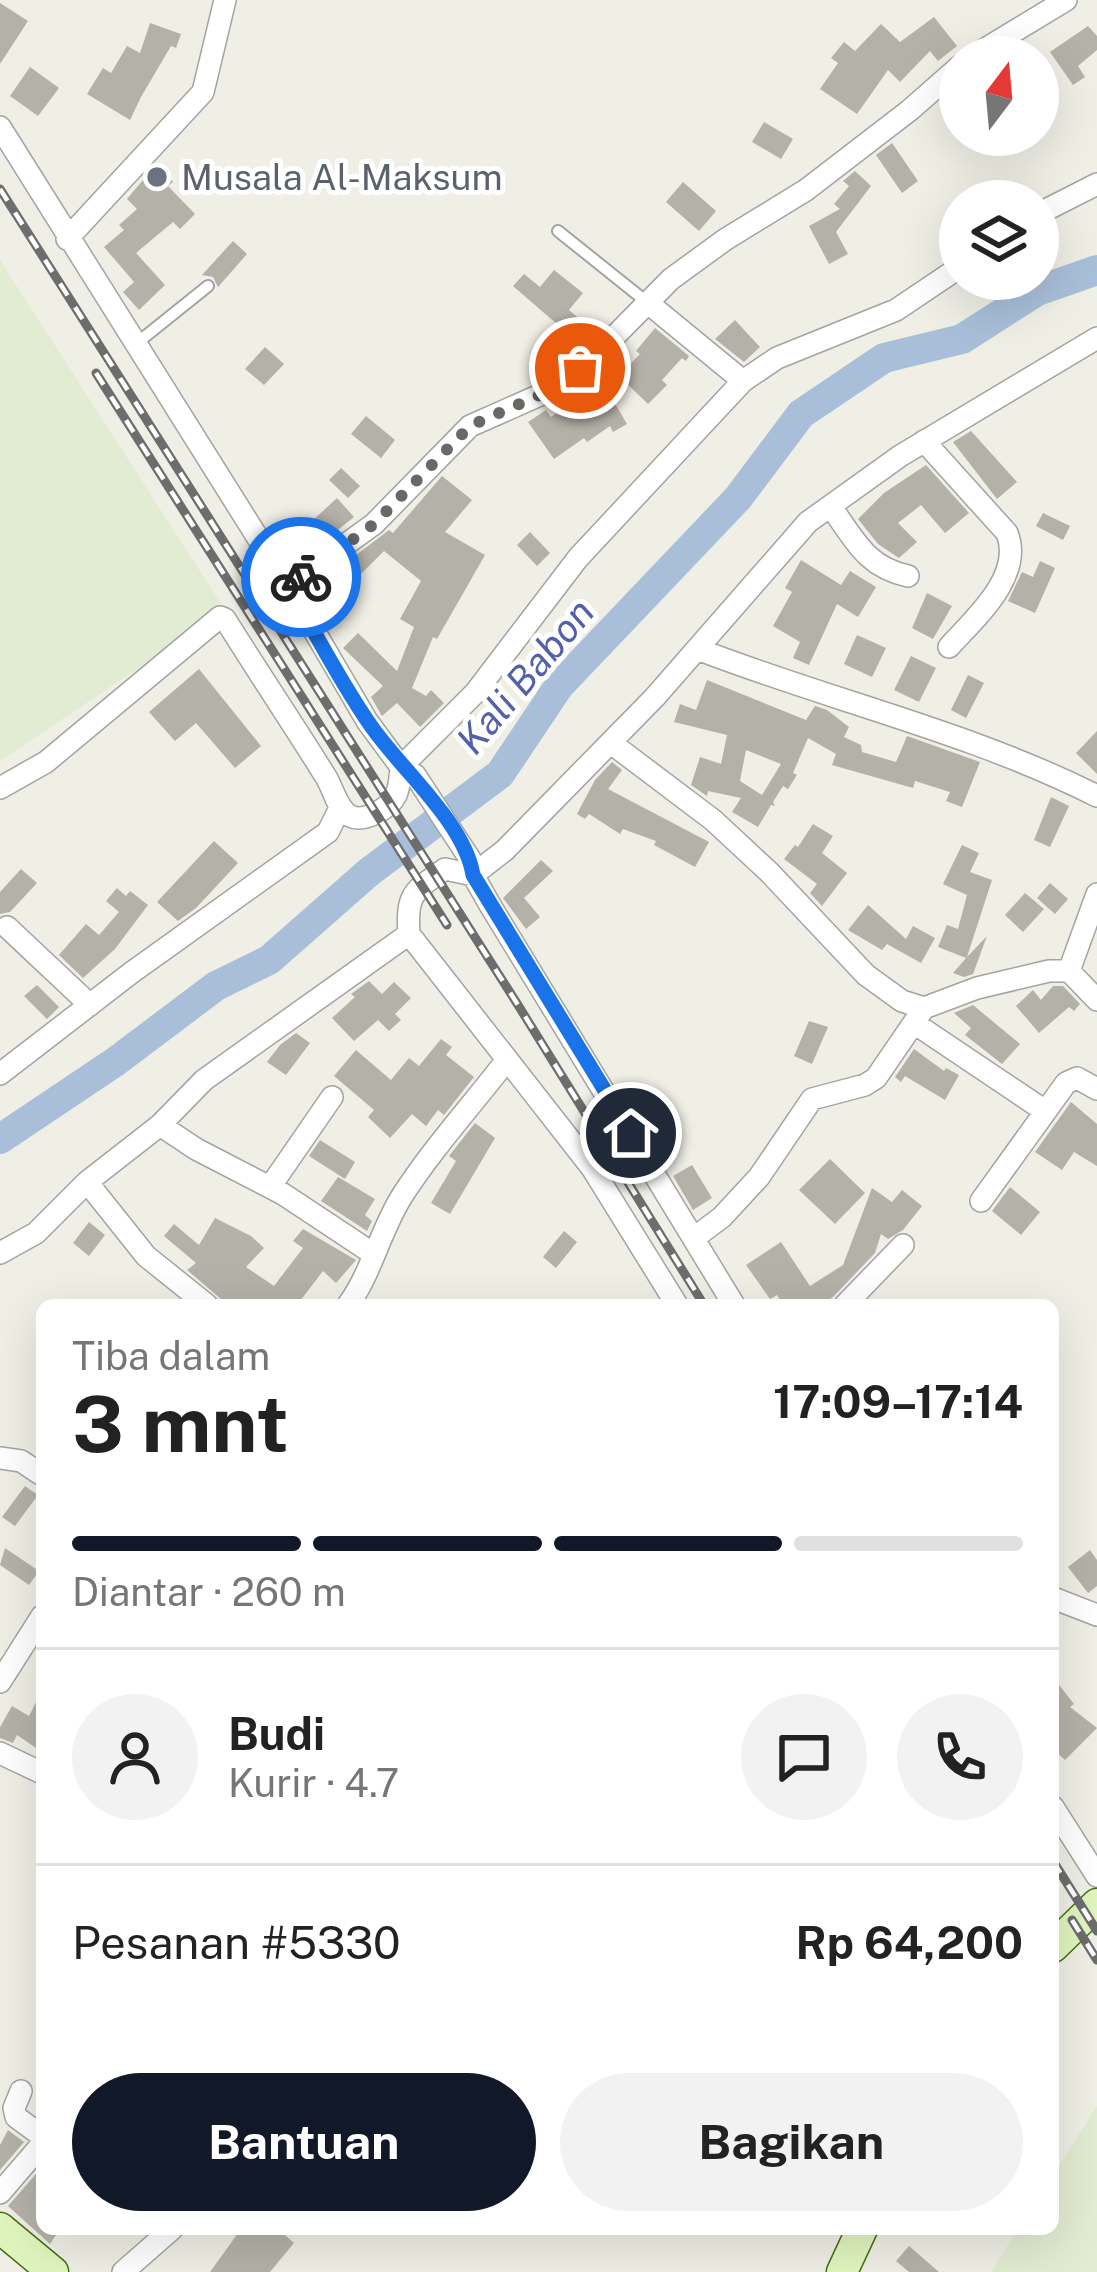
<!DOCTYPE html>
<html lang="id">
<head>
<meta charset="utf-8">
<style>
  :root { --surface:#fff; --page:#f2f2f2; --text:#222; --muted:#767676; --line:#e0e0e0; --accent:#111827 }
  body { margin:0; font-family:"Public Sans",sans-serif; background:var(--page); color:var(--text); height:100vh; display:flex; flex-direction:column; font-size:45px; white-space:nowrap }
  * { box-sizing:border-box; margin:0 }
  p { font-size:39px; color:var(--muted) }
  .icon { flex:none; width:66px; height:66px; fill:none; stroke:currentColor; stroke-width:2; stroke-linecap:round; stroke-linejoin:round }
  .map { position:relative; flex:1; overflow:hidden }
  .side { position:absolute; left:36px; top:1299px; width:1023px; height:936px; display:flex; flex-direction:column; background:var(--surface); border-radius:18px; box-shadow:0 12px 48px #0002 }
  .side>* { flex:none }
  .needle { width:78px; rotate:16deg }
  .tools { position:absolute; left:939px; top:36px; display:grid; gap:24px }
  .tools a { display:grid; place-items:center; width:120px; height:120px; border-radius:50%; background:var(--surface); box-shadow:0 12px 48px #0002; font-size:60px }
  .pin { position:absolute; display:grid; place-items:center; width:102px; height:102px; color:#fff; margin:-51px; border:6px solid #fff; border-radius:50%; box-shadow:0 3px 12px #0007 }
  .courier { position:absolute; display:grid; place-items:center; width:120px; height:120px; margin:-60px; border:9px solid #1a73e8; border-radius:50%; background:#fff; color:#222; box-shadow:0 3px 15px #0007 }
  .head em { font-style:normal; font-weight:700 }
  .head div { display:flex; flex-direction:column-reverse }
  .head { display:flex; align-items:center; justify-content:space-between; height:204px; padding:0 36px }
  h1 { font-size:78px; font-weight:700; line-height:90px }
  .bar { display:grid; grid-template-columns:repeat(4,1fr); gap:18px 12px; align-content:center; height:144px; padding:0 36px }
  .bar i { height:15px; border-radius:9px; background:var(--line) }
  .bar .on { background:var(--accent) }
  .bar p { grid-column:span 4 }
  .line { display:flex; align-items:center; gap:30px; padding:0 36px; border-top:3px solid var(--line) }
  .line div { flex:1 }
  .round { display:grid; place-items:center; flex:none; width:126px; height:126px; border-radius:63px; background:var(--page) }
  .primary-button { display:flex; gap:24px; margin-top:auto; padding:24px 36px }
  .primary-button a { flex:1; height:138px; border-radius:72px; background:var(--accent); color:#fff; font-size:48px; font-weight:700; line-height:138px; text-align:center }
  .primary-button a+a { background:var(--page); color:var(--text) }
  .map>svg:first-child { display:block }
  .farmland { fill:#e2ecd2 }
  .lines { fill:none; stroke-linecap:round; stroke-linejoin:round }
  .river { stroke:#a9bfd9; stroke-width:30 }
  .building { fill:#b4b2a8; fill-rule:evenodd }
  .lane-casing { stroke:#a3a3a3; stroke-width:14 }
  .street-casing { stroke:#a3a3a3; stroke-width:24 }
  .secondary-casing { stroke:#446e0d; stroke-width:33 }
  .lane { stroke:#fff; stroke-width:10 }
  .street { stroke:#fff; stroke-width:21 }
  .secondary { stroke:#e0f5be; stroke-width:30 }
  .rail-casing { stroke:#6d6d6d; stroke-width:9 }
  .rail { stroke:#fff; stroke-width:4.5; stroke-dasharray:14; stroke-linecap:butt }
  .done { stroke:#686865; stroke-width:12; stroke-dasharray:0 21.6 }
  .route { stroke:#1a73e8; stroke-width:15 }
  .worship-dot { fill:#6b7280; stroke:#fff; stroke-width:4.5 }
  .labels { text-anchor:middle; dominant-baseline:central; stroke-width:10; stroke-linejoin:round; paint-order:stroke }
  .worship-label { font-size:36px; fill:#5b616d; stroke:#fff; text-anchor:start }
  .water-label { font-size:39px; font-style:italic; fill:#5261a8; stroke:#fff }
</style>
</head>
<body>
<div class="map">
<svg width="1097" height="2272" viewBox="0 0 1097 2272">
  <rect width="100%" height="100%" fill="#efefe6"/>
  <path class="farmland" d="M0 260 225 610 0 761Z
    M1097 2106V2272H991L1018 2229H1053V2175Z"/>
  <g class="lines">
    <path class="river" d="M0 1139 115 1062 216 986 269 960 369 872 500 774 559 686 738 498 801 414 884 358 962 339 1037 291 1097 270"/>
  </g>
  <path class="building" d="M0 3 28 21 0 64Z
    M934 17 957 46 938 61 930 51 900 82 888 70 857 114 820 89 838 63 831 58 844 42 855 51 881 24 900 42Z
    M150 23 181 34 176 48 171 46 141 97 130 120 87 94 103 68 111 73 127 46 140 53Z
    M1088 26 1097 36V50L1078 66 1085 77 1073 85 1050 52Z
    M30 67 59 88 38 116 10 96Z
    M764 122 793 139 781 159 752 142Z
    M892 143 918 181 902 193 876 155Z
    M157 163 173 182 168 186 195 214 180 229 173 222 136 253 165 285 139 310 123 292 134 282 104 247 124 230 119 225 137 209 127 199Z
    M855 171 871 186 836 232 848 254 829 264 809 226 840 209 834 204 849 186 843 181Z
    M683 182 716 211 699 231 666 202Z
    M233 241 247 254 218 287 213 277 202 275Z
    M554 270 583 293 569 310 587 325 578 337 573 338 513 286 524 274 540 287Z
    M735 320 760 347 744 362 715 339Z
    M655 328 689 356 686 361 682 358 662 380 667 385 648 404 619 376 640 354 636 351Z
    M265 347 284 364 264 385 245 369Z
    M610 395 627 424 613 432 610 426 587 442 584 438 554 459 528 422 546 410 551 417 579 396 587 408Z
    M366 416 395 440 381 458 351 434Z
    M971 431 1017 482 997 499 953 442Z
    M926 465 969 513 945 533 921 505 898 523 917 542 899 558 878 544 858 519 884 493Z
    M341 468 360 486 348 498 329 480Z
    M442 476 472 500 445 532 485 555 437 639 433 637 412 688 426 696 431 690 444 703 420 727 397 703 382 716 371 697 383 686 343 648 358 633 397 671 414 627 400 619 421 581 384 551 324 611 311 596 339 568 389 530 393 533Z
    M337 498 354 517 314 549 299 533Z
    M1043 513 1070 526 1063 540 1036 526Z
    M530 532 550 553 537 566 517 545Z
    M801 560 841 585 850 571 876 587 858 617 837 604 809 665 793 658 800 642 773 626 792 592 785 588Z
    M1040 561 1055 568 1035 613 1008 601 1022 572 1033 577Z
    M927 593 952 606 933 639 912 628Z
    M857 635 886 648 872 677 844 664Z
    M911 656 936 668 919 702 894 690Z
    M199 669 261 746 235 768 196 723 175 741 149 712Z
    M968 675 984 683 966 718 951 710Z
    M707 680 806 720 815 706 827 710 849 727 844 737 861 745 862 752 896 762 907 736 980 762 962 807 946 801 950 792 915 781 913 788 832 765 836 754 808 738 793 773 797 775 788 789 783 786 773 802 775 806 771 805 758 827 732 812 741 798 708 791 707 796 691 785 700 757 721 764 727 735 674 722 680 704 696 710ZM746 750 781 764 762 795 740 781Z
    M1097 731V774L1076 753Z
    M612 762 622 770 608 789 709 842 695 867 654 845 656 841 623 829 620 834 589 814 585 819 577 814 595 780Z
    M1051 797 1069 806 1050 847 1034 840Z
    M813 824 833 836 822 853 847 873 822 906 810 893 817 884 784 859 795 845 798 847Z
    M214 841 238 863 196 908 178 921 157 902Z
    M962 845 979 853 970 872 992 880 967 957 987 936 973 974 964 977 953 973 966 958 938 947 947 925 958 929 967 895 943 884Z
    M541 860 553 871 524 898 540 917 526 929 503 898Z
    M21 869 37 883 10 912 0 914V892Z
    M1050 883 1068 899 1055 914 1037 898Z
    M117 888 126 896 130 891 148 905 115 949 83 978 59 955 86 924 99 935 119 912 106 901Z
    M1025 893 1044 909 1023 932 1005 915Z
    M868 905 906 939 913 926 935 938 921 963 887 944 882 950 848 930Z
    M369 981 382 994 394 982 411 998 395 1014 401 1020 389 1031 378 1020 354 1041 332 1018 355 997 351 994Z
    M37 985 59 1007 47 1019 24 996Z
    M1053 986H1063L1080 1004 1074 1011 1069 1007 1039 1033 1016 1006 1033 990 1041 1000Z
    M973 1005 1020 1044 1002 1064 965 1035 971 1028 954 1013Z
    M809 1021 828 1027 812 1064 794 1056Z
    M296 1033 310 1043 286 1075 267 1062 280 1045Z
    M441 1039 452 1047 446 1055 474 1077 444 1115 438 1110 426 1126 412 1114 390 1138 368 1117 374 1110 334 1076 356 1050 391 1080 409 1058 419 1066Z
    M914 1049 944 1071 946 1068 959 1075 945 1100 905 1076 901 1082 895 1077Z
    M1071 1102 1097 1124V1166L1074 1152 1062 1170 1035 1152Z
    M475 1123 495 1138 450 1214 431 1203 456 1161 449 1156Z
    M320 1140 355 1162 345 1179 309 1156Z
    M830 1159 865 1193 835 1224 799 1190Z
    M692 1165 712 1198 693 1210 673 1176Z
    M338 1177 375 1199 365 1215 372 1221 367 1231 321 1201Z
    M1010 1187 1040 1212 1021 1235 992 1211Z
    M872 1188 892 1202 902 1190 922 1206 903 1230 888 1239 881 1234 875 1253 833 1297 820 1305H784L777 1295 770 1299 746 1265 781 1242 810 1286 843 1265Z
    M215 1218 251 1236 264 1248 246 1267 274 1286 303 1248 293 1241 303 1229 356 1260 336 1283 323 1271 297 1305H228L187 1270 196 1263 164 1236 174 1224 199 1245Z
    M89 1222 105 1235 89 1256 73 1243Z
    M564 1231 577 1242 556 1268 543 1257Z
    M25 1486 38 1495 15 1526 2 1517Z
    M5 1548 39 1571 29 1585 0 1565Z
    M1090 1550 1097 1560V1586L1088 1593 1068 1567Z
    M1053 1677 1074 1704 1070 1707 1097 1728 1065 1760 1053 1749Z
    M42 1690V1752L17 1735 13 1743 0 1738V1727L12 1706 29 1716Z
    M8 2130 24 2142 0 2170V2145Z
    M42 2167V2229H60L50 2244 8 2206Z
    M241 2229H278L294 2243 270 2272H210Z
    M909 2246 939 2272H909L896 2261Z"/>
  <g class="lines">
    <g class="lane-casing">
      <path id="lane" d="M558 231 648 303
        M137 343 208 286"/>
    </g>
    <g class="street-casing">
      <path id="street" d="M972 57 1066 0
        M0 127 288 586 367 721 401 767 415 775 470 859 473 875 490 905 734 1305
        M1038 214 1097 184
        M67 239 203 92 225 0
        M648 303 743 381
        M924 441 1007 533C1024 576 975 618 949 647
        M831 507C855 540 866 567 908 576
        M288 586 374 524 470 426 558 387 602 349 671 279 726 239 806 190 910 110 960 66
        M700 650C832 701 970 732 1097 796
        M611 743 713 820 769 872 866 975 902 1001 924 1008 977 988 1049 971H1069L1097 1000
        M0 788 46 762 220 617 225 619C258 672 293 724 326 777 333 788 337 809 350 816 364 823 390 808 396 795 400 786 400 777 401 767L475 693 578 558 743 381 777 358 896 310 960 267
        M473 875 505 850 655 697 808 522 900 456 1097 338
        M473 875 445 869C414 891 406 893 409 934L592 1168 677 1305
        M7 927 90 1005
        M1069 971 1097 894
        M914 1023 1045 1111
        M0 1074 131 973 328 832 340 808
        M160 1125 196 1149 283 1194 372 1253
        M87 1182 146 1256 207 1305
        M270 1187 332 1097
        M981 1201 1066 1083 1077 1078 1097 1089
        M694 1238 722 1217 759 1177 812 1099 865 1085 876 1078 924 1008
        M0 1253 36 1233 87 1182 160 1125 204 1080 409 934
        M348 1305C372 1272 380 1231 402 1196 433 1148 472 1105 506 1061
        M845 1305 903 1245
        M0 1458 21 1461 42 1475
        M1053 1598 1097 1615
        M0 1682 42 1616
        M0 1753 42 1773
        M1053 1807 1097 1876
        M21 2091 14 2108 16 2117 42 2136
        M0 2193 42 2144
        M123 2272 172 2229"/>
    </g>
    <g class="secondary-casing">
      <path id="secondary" d="M1053 1947 1097 1904
        M0 2228 53 2272
        M842 2272 862 2229"/>
    </g>
    <use href="#lane" class="lane"/>
    <use href="#street" class="street"/>
    <use href="#secondary" class="secondary"/>
    <g class="rail-casing">
      <path id="rail" d="M0 189 518 1005 704 1305
        M96 373 447 925
        M1053 1861 1097 1931
        M1072 1920 1097 1960"/>
    </g>
    <use href="#rail" class="rail"/>
  </g>
  <g class="lines">
    <path class="done" d="M301 577 374 524 470 426 558 387 580 368"/>
    <path class="route" d="M301 577 288 586C315 632 339 680 369 723 399 768 464 821 473 875L631 1133"/>
  </g>
  <circle class="worship-dot" cx="157" cy="177" r="12"/>
  <g class="labels">
    <g class="worship-label">
      <text x="181" y="177">Musala Al-Maksum</text>
    </g>
    <g class="water-label">
      <text transform="translate(525 676) rotate(-50)">Kali Babon</text>
    </g>
  </g>
</svg>
<div class="tools">
<a><svg class="needle" viewBox="-14 -14 28 28"><path d="M0-13l5 13h-10z" fill="#e53935"/><path d="M0 13l5-13h-10z" fill="#767676"/></svg></a>
<a><svg class="icon" aria-label="layers" viewBox="0 0 24 24"><path d="M12 4l9 5-9 5-9-5zM3 14l9 5 9-5"/></svg></a>
</div>
<div class="pin" style="left:580px;top:368px;background:#ea580c"><svg class="icon" aria-label="bag" viewBox="0 0 24 24"><path d="M5 8h14l-1 12H6zM9 8a3 3 0 0 1 6 0"/></svg></div>
<div class="pin" style="left:631px;top:1133px;background:#1f2937"><svg class="icon" aria-label="home" viewBox="0 0 24 24"><path d="M3 11l9-7 9 7M6 9v11h12V9"/></svg></div>
<div class="courier" style="left:301px;top:577px"><svg class="icon" aria-label="bike" viewBox="0 0 24 24"><circle cx="6" cy="16" r="4"/><circle cx="18" cy="16" r="4"/><path d="M6 16l4-8h5l3 8M10 8l3 8H6M13 5h3"/></svg></div>
<section class="side">
<div class="head"><div><h1>3 mnt</h1><p>Tiba dalam</p></div><em>17:09–17:14</em></div>
<div class="bar"><i class="on"></i><i class="on"></i><i class="on"></i><i></i><p>Diantar · 260 m</p></div>
<div class="line" style="height:216px"><a class="round"><svg class="icon" aria-label="person" viewBox="0 0 24 24"><circle cx="12" cy="8" r="4"/><path d="M4 21q1-7 8-7t8 7"/></svg></a><div><b>Budi</b><p>Kurir · 4.7</p></div><a class="round"><svg class="icon" aria-label="chat" viewBox="0 0 24 24"><path d="M4 5h16v11H9l-5 4z"/></svg></a><a class="round"><svg class="icon" aria-label="phone" viewBox="0 0 24 24"><path d="M5 4h4l2 5-3 2q2 4 5 5l2-3 5 2v4C11 20 4 13 5 4z"/></svg></a></div>
<div class="line" style="height:156px"><div>Pesanan #5330</div><b>Rp 64,200</b></div>
<div class="primary-button"><a>Bantuan</a><a>Bagikan</a></div>
</section>
</div>
</body>
</html>
